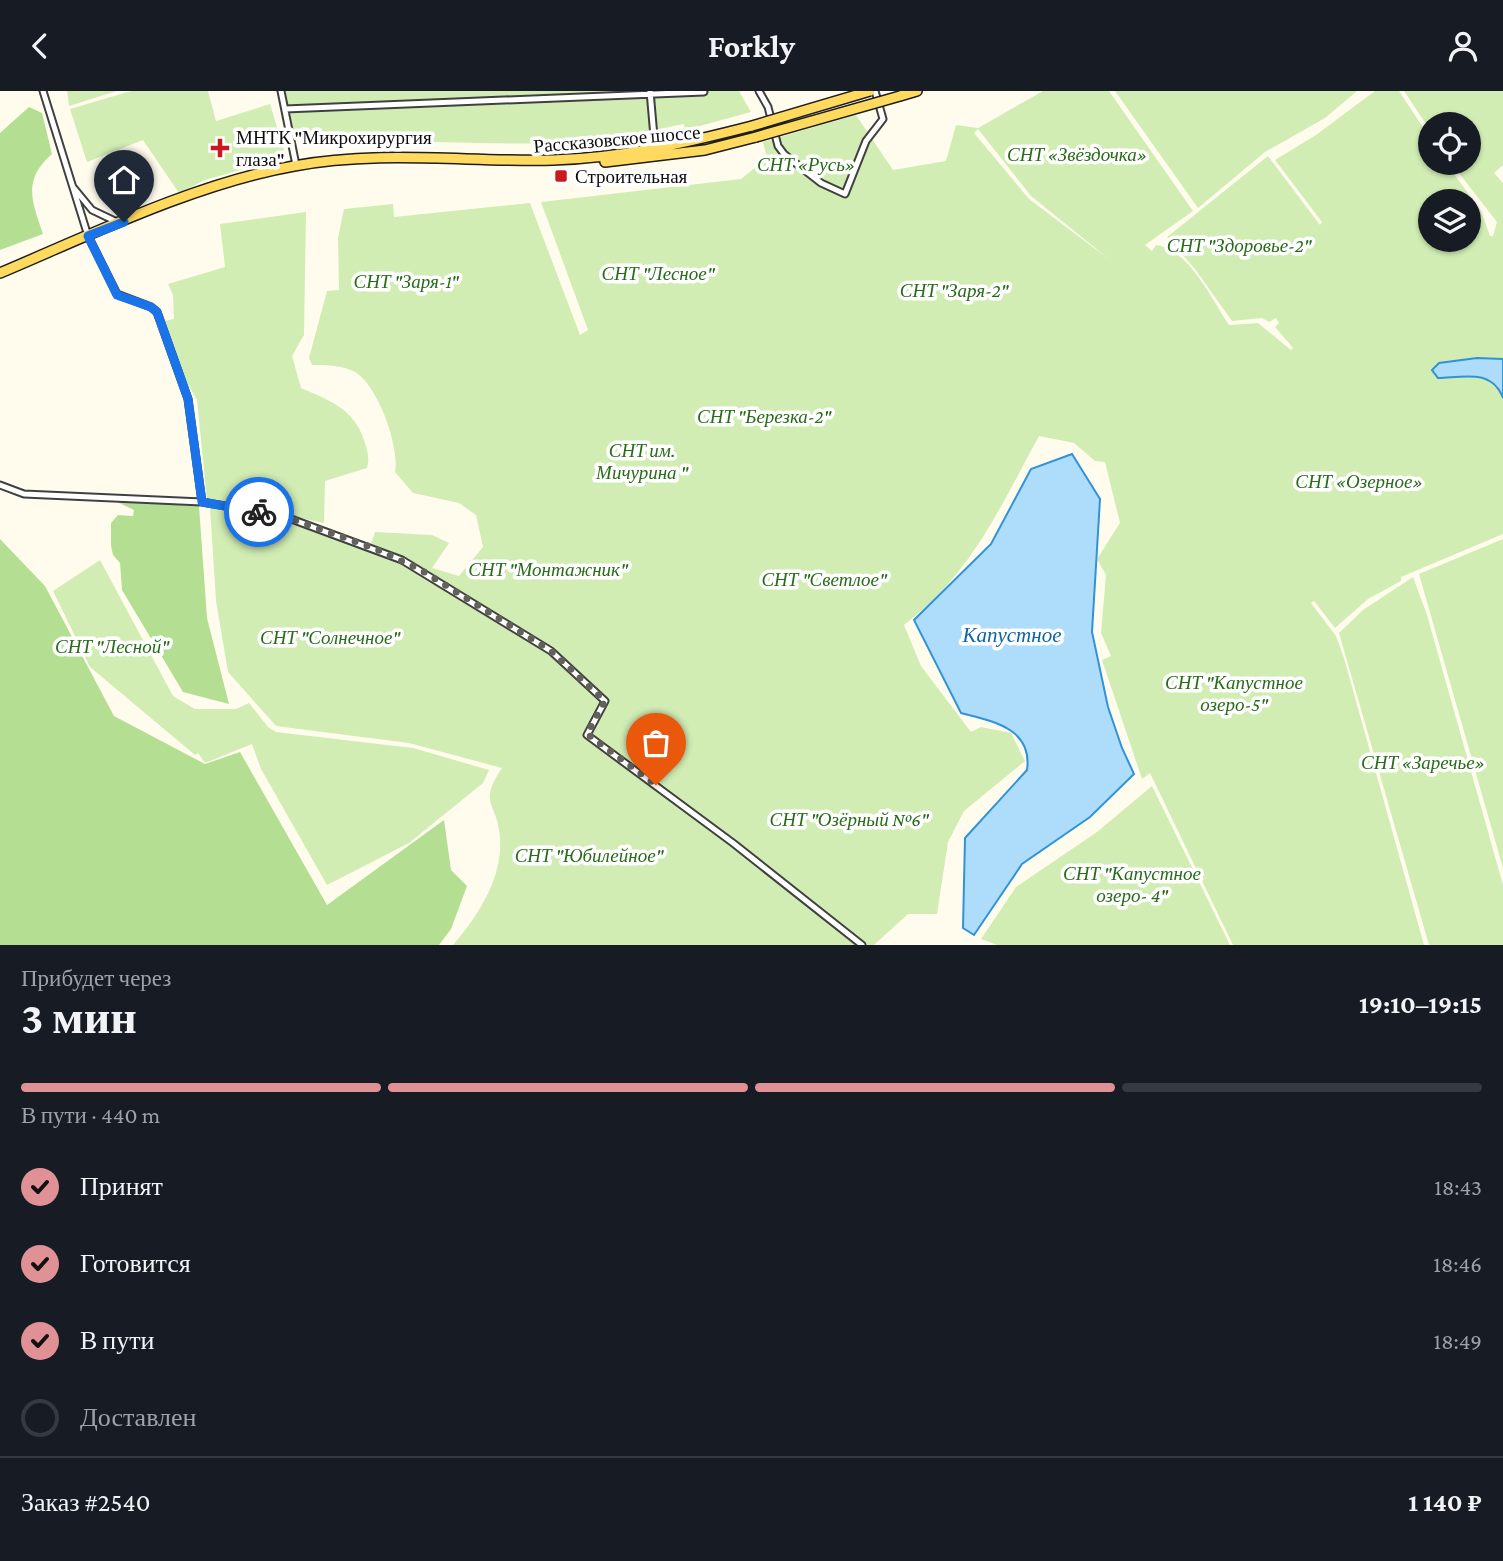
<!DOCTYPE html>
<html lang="ru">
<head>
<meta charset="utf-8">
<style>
  :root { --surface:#171b24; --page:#242831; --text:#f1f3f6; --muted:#9ea1a6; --line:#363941; --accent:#df9196 }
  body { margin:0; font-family:"Crimson Pro",serif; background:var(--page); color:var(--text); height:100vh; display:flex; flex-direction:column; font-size:26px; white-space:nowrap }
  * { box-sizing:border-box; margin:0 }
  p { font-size:23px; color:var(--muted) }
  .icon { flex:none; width:38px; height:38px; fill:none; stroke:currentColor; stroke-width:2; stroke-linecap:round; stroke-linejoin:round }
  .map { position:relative; height:854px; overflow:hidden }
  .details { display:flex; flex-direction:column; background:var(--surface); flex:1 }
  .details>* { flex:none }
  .fabs { position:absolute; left:1418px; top:21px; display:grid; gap:14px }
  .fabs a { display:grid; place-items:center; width:63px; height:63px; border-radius:50%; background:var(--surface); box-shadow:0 2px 5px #0004; font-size:35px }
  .pin { position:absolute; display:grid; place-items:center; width:60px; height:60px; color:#fff; margin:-72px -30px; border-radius:50% 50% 50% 0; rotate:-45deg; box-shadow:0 0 7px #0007 }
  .pin .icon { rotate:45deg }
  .courier { position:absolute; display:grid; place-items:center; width:70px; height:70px; margin:-35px; border:5px solid #1a73e8; border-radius:50%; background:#fff; color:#222; box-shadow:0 2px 9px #0007 }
  .summary em { font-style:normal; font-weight:700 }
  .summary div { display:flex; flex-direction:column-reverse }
  .summary { display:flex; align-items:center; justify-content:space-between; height:119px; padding:0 21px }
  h1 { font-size:46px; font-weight:700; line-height:52px }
  .bar { display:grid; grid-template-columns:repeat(4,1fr); gap:10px 7px; align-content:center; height:84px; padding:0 21px }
  .bar i { height:9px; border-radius:5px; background:var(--line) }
  .bar .selected { background:var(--accent) }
  .bar p { grid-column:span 4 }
  .line { display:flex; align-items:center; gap:18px; padding:0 21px; border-top:2px solid var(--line) }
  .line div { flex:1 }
  ol { padding:0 21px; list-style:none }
  li { display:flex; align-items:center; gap:21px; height:77px }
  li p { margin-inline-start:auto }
  li .icon { padding:7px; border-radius:50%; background:var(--accent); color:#111; stroke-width:4 }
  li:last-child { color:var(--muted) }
  li i { width:38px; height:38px; border:4px solid var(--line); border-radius:50% }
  header { display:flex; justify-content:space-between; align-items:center; height:91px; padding:0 21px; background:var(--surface); font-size:32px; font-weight:700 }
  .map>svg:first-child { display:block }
  .green { fill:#d1edb4; fill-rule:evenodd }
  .forest { fill:#b4df92 }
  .water { fill:#aeddfb; stroke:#2f93d8; stroke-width:2 }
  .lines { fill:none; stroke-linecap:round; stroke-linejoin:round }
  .street-casing { stroke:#404040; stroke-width:9 }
  .primary-casing { stroke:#1e1e1e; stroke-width:12 }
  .street { stroke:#fff; stroke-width:5 }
  .primary { stroke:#ffda5e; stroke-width:9 }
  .primary-bridge-casing { stroke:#1e1e1e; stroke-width:12; stroke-linecap:butt }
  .primary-bridge { stroke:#ffda5e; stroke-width:9 }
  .done { stroke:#62615c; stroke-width:7; stroke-dasharray:0 12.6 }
  .route { stroke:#1a73e8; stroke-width:9 }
  .poi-dot { fill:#c91a20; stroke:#fff; stroke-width:2.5 }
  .labels { text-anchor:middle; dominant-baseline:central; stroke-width:7; stroke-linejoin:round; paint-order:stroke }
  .poi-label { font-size:19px; fill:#0d0d0d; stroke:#fff; text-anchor:start }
  .street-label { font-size:19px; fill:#0d0d0d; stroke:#fff }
  .park-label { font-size:19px; font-style:italic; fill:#286b18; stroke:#fff }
  .water-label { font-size:21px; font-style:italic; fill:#0c63aa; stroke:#fff }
</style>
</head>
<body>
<header><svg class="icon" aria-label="back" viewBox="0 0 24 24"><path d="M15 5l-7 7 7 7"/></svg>Forkly<svg class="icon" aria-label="person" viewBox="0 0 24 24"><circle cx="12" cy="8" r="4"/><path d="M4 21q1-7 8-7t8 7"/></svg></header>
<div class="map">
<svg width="1503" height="854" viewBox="0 0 1503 854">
  <rect width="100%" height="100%" fill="#fffcee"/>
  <path class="green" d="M67 0H117L69 15Z
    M131 0H208L216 30 270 13 286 66 205 89 179 102 143 49 87 71 70 18Z
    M283 0H739L751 21 685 39 684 33C638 43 592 49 545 52 491 54 436 50 382 50V46L372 47 371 51 328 56V48H296Z
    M1043 0H1109L1193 120 1145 154 1152 160 1156 154C1189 158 1212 209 1229 234L1258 232 1291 259 1293 257 1275 236 1279 232 1276 227 1269 231 1262 227 1232 230 1195 178 1167 146 1268 65 1320 134 1322 131 1275 69 1316 44 1375 0H1399L1430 47V72H1446L1481 120 1490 145H1493L1497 131 1451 72H1468V33H1430V39L1404 0H1503V74L1494 82 1503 92V443L1401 486V490L1368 508 1335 537 1314 510 1311 512 1336 545 1344 567 1424 854H1233L1150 682 1142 688 1102 569 1111 565 1101 542 1106 484 1097 468 1120 432 1105 371 1095 370 1074 352 1039 345C999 418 972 482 904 534L921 575 971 641 981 636 1011 642 1025 670 964 720 948 751 937 823H908L874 854H453C478 825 503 787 500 747 498 711 477 714 502 677L409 652 276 635 228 581 216 510 210 416C266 425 317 439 369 459L375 441 432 444 449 452 432 477 459 485 483 456 476 424 459 412 413 402 395 381C400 357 378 294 355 281 343 274 325 274 312 274L309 267 327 200 339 199 338 147 344 118 393 113 394 126 530 112 580 244 588 239 541 111 741 88 767 67 763 51 856 24 893 79 946 70 956 34 978 37ZM978 38 1031 105 1110 169 1029 108 974 42ZM1430 110H1468V149H1430Z
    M1115 0H1357L1325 27 1265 61 1198 117Z
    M306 121 304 244 292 265 301 297C329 309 354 318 364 349 367 359 370 366 367 377L325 390 324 432 207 408 197 309 179 278 165 230 174 228 173 204 168 193 225 176 220 133Z
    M1503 448V777L1419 483Z
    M100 469 173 605 195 618H236L249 612 268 636 276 641 413 657 489 679 483 692 409 752 327 794 261 678 252 653 205 672 198 662 195 664 90 576 53 500Z
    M1413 486 1427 524 1503 794V854H1429L1339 542 1363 519Z
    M1152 695 1230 854H997L981 848 1016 796 1097 741Z"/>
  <path class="forest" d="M29 16 42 22 52 63C22 89 32 110 43 143L0 159V42Z
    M115 410 199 415 207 527 229 613 183 601 122 499 120 472 113 464 111 455V432L118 424 133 425 134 419Z
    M0 448 45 495 114 625 205 673 240 661 327 814 444 729 451 779 467 795 451 838 439 854H0Z"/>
  <path class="water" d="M1477 267 1503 268V307C1492 278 1465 286 1438 287L1432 279 1439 272Z
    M1072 363 1100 408 1092 541 1108 616 1122 657 1134 683 1090 726 1022 773 974 844 963 837 965 747 1027 679C1033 637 992 630 961 622L914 529 991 453 1031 378Z"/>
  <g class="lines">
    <g class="street-casing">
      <path id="street" d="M281 0 296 74
        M650 0 655 57
        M759 0 768 16 778 55 784 63 821 92 845 103 866 50 883 28 875 0
        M285 18 704 1
        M73 96 92 119 115 130
        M0 394 24 403 202 411 188 308 157 221 151 216 117 203 88 145 43 0
        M202 411 283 425 402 469 551 560 605 610 587 644 733 752 862 854"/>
    </g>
    <g class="primary-casing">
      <path id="primary" d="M900 5 917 0
        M605 71 705 59 756 46
        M0 182C90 144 197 92 294 75 379 59 467 71 553 69 621 67 686 52 752 35"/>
    </g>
    <use href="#street" class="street"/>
    <use href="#primary" class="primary"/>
    <g class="primary-bridge-casing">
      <path id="primary-bridge" d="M752 35 870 0
        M756 46 900 5"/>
    </g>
    <use href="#primary-bridge" class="primary-bridge"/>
  </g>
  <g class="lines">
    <path class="done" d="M259 421 283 425 376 458 421 479 551 560 605 610 587 643 656 694"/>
    <path class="route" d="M124 131 88 145 117 204 151 216 157 221 188 308 202 411 259 421"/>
  </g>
  <g class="poi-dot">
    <path d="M216.5 46.5h7v7h7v7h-7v7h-7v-7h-7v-7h7z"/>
    <rect x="554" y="78" width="14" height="14" rx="3.5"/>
  </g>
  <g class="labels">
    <g class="poi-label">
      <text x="236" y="46">МНТК "Микрохирургия<tspan x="236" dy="22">глаза"</tspan></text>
      <text x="575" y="85">Строительная</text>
    </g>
    <g class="street-label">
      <text transform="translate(617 48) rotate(-5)">Рассказовское шоссе</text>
    </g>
    <g class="park-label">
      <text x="1077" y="63">СНТ «Звёздочка»</text>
      <text x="806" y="73">СНТ «Русь»</text>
      <text x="1239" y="154">СНТ "Здоровье-2"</text>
      <text x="658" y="182">СНТ "Лесное"</text>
      <text x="406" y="190">СНТ "Заря-1"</text>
      <text x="954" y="199">СНТ "Заря-2"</text>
      <text x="764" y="325">СНТ "Березка-2"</text>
      <text x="642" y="359">СНТ им.<tspan x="642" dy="22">Мичурина "</tspan></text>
      <text x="1359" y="390">СНТ «Озерное»</text>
      <text x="548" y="478">СНТ "Монтажник"</text>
      <text x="824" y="488">СНТ "Светлое"</text>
      <text x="330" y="546">СНТ "Солнечное"</text>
      <text x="112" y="555">СНТ "Лесной"</text>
      <text x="1234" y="591">СНТ "Капустное<tspan x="1234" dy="22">озеро-5"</tspan></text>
      <text x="1423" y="671">СНТ «Заречье»</text>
      <text x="849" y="728">СНТ "Озёрный №6"</text>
      <text x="589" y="764">СНТ "Юбилейное"</text>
      <text x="1132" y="782">СНТ "Капустное<tspan x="1132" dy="22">озеро- 4"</tspan></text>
    </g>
    <g class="water-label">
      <text x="1012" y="544">Капустное</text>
    </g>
  </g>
</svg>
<div class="fabs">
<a><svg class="icon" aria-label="locate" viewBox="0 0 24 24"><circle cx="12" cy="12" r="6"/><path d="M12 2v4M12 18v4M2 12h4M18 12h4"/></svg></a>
<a><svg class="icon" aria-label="layers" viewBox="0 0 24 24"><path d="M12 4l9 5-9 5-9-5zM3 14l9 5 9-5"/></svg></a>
</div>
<div class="pin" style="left:656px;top:694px;background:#ea580c"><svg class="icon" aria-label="bag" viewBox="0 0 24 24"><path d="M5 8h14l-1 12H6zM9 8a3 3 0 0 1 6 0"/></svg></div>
<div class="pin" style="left:124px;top:131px;background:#1f2937"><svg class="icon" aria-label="home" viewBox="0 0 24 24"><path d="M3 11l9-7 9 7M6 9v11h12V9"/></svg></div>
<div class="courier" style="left:259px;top:421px"><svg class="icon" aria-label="bike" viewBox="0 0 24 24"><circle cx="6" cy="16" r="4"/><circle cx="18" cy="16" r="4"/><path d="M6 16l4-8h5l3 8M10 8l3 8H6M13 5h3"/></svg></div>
</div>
<section class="details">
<div class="summary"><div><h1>3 мин</h1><p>Прибудет через</p></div><em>19:10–19:15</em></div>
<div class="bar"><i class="selected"></i><i class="selected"></i><i class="selected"></i><i></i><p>В пути · 440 m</p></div>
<ol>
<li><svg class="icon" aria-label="check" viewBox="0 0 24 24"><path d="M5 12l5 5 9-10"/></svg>Принят<p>18:43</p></li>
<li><svg class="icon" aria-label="check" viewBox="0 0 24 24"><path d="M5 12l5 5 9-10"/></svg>Готовится<p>18:46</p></li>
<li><svg class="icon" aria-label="check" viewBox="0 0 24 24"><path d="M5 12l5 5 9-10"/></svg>В пути<p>18:49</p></li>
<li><i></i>Доставлен</li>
</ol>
<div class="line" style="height:91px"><div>Заказ #2540</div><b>1 140 ₽</b></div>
</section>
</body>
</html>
